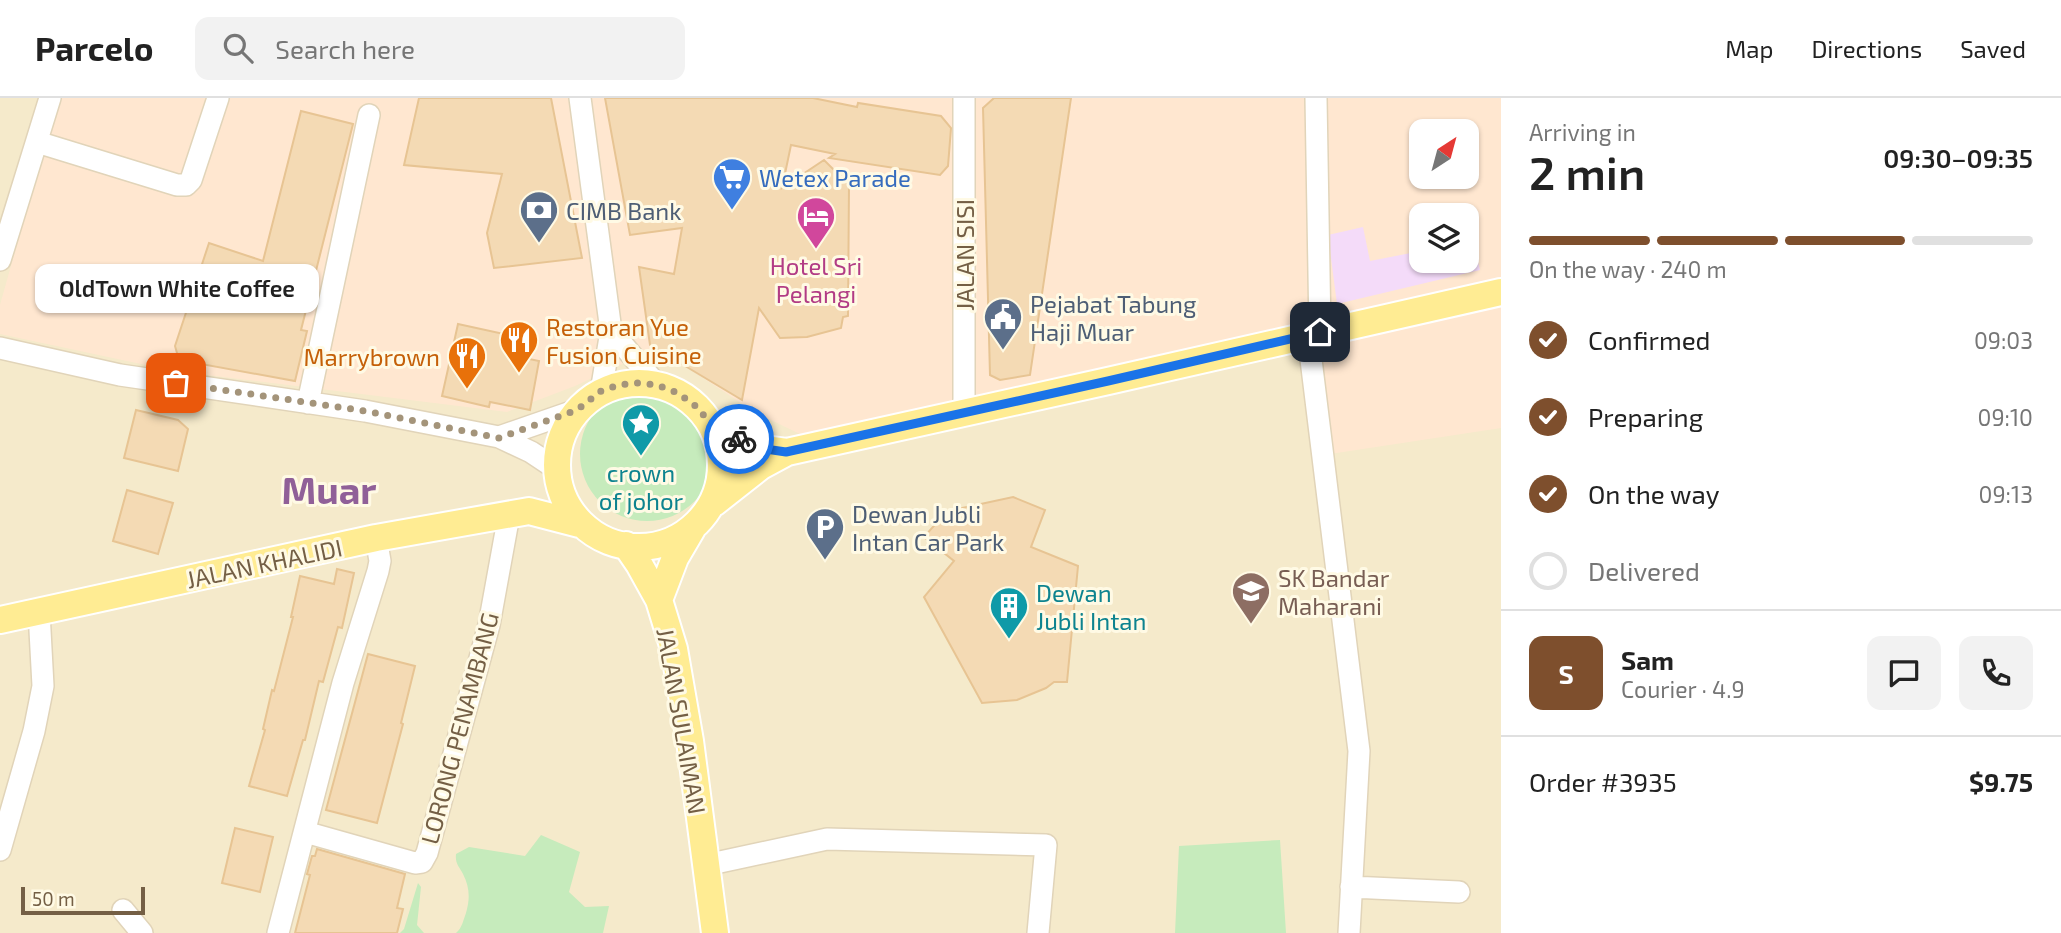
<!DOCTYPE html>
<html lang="en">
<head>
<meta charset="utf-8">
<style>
  :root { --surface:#fff; --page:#f2f2f2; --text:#222; --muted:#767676; --line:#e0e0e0; --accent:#7e4f2d }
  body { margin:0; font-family:"Exo 2",sans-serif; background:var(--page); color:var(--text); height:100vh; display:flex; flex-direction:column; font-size:26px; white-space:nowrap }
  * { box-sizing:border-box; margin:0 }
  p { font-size:23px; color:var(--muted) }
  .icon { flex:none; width:38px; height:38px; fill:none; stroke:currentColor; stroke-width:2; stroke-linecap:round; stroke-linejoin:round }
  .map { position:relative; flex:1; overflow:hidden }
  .side { display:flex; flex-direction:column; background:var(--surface); width:560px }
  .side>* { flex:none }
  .needle { width:46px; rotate:36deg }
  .buttons { position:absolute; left:1409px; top:21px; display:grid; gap:14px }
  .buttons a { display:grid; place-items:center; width:70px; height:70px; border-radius:14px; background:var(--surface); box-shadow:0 2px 5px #0004; font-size:35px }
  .scale { position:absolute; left:21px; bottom:18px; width:124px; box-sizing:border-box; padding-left:7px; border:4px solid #745f45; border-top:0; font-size:19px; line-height:24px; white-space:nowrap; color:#745f45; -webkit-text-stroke:5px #fffae5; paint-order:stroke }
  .pin { position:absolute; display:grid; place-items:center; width:60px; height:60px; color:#fff; margin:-30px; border-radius:14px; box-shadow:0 4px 10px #0006 }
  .courier { position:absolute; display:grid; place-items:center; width:70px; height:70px; margin:-35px; border:5px solid #1a73e8; border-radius:50%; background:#fff; color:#222; box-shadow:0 2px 9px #0007 }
  .bubble { position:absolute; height:49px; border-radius:14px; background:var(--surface); box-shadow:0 2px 5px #0004; font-size:23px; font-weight:600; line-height:49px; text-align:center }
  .summary em { font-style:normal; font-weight:600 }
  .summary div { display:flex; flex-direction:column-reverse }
  .summary { display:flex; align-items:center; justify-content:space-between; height:119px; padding:0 28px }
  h1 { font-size:46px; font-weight:600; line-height:52px }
  .bar { display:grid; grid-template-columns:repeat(4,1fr); gap:10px 7px; align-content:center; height:84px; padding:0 28px }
  .bar i { height:9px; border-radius:5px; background:var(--line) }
  .bar .on { background:var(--accent) }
  .bar p { grid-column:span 4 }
  .line { display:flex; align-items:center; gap:18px; padding:0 28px; border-top:2px solid var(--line) }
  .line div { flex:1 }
  .round { display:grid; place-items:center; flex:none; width:74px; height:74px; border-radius:14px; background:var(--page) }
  ol { padding:0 28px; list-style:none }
  li { display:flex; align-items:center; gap:21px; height:77px }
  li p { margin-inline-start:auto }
  li .icon { padding:7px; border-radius:50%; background:var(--accent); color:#fff; stroke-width:4 }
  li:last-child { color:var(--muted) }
  li i { width:38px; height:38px; border:4px solid var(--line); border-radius:50% }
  header { display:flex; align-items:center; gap:42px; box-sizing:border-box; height:98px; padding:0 35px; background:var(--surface); border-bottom:2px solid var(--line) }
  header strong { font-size:33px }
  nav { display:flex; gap:38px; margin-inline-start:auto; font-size:24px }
  .search { width:490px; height:63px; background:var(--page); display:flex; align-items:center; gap:18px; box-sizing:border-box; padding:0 24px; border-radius:14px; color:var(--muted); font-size:26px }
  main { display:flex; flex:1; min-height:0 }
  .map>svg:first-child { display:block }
  .residential { fill:#f5eacb; fill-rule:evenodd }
  .commercial { fill:#ffe7d0; fill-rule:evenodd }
  .education { fill:#f4dbf9 }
  .green { fill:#c6ebbc }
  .building { fill:#f4dab4; stroke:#e7c493; stroke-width:2 }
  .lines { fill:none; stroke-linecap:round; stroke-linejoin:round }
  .minor-casing { stroke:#e1d4b9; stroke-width:24 }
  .major-casing { stroke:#fff; stroke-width:30 }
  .minor { stroke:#fff; stroke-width:21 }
  .major { stroke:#ffec93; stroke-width:26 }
  .done { stroke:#a4947a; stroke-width:7; stroke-dasharray:0 12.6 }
  .route { stroke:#1a73e8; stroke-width:9 }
  .labels { text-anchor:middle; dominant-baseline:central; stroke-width:6; stroke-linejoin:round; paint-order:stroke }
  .shop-label { font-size:24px; fill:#366cbe; stroke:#fffae5; text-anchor:start }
  .service-label { font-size:24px; fill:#4e5e75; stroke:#fffae5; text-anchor:start }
  .street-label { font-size:24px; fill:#745f45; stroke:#fffae5 }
  .hotel-label { font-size:24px; fill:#b23c85; stroke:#fffae5 }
  .food-label { font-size:24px; fill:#c56008; stroke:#fffae5; text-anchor:start }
  .culture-label { font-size:24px; fill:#0d838f; stroke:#fffae5 }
  .education-label { font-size:24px; fill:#785e54; stroke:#fffae5; text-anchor:start }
  .town-label { font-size:38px; font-weight:bold; fill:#906098; stroke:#fffae5 }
</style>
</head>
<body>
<header>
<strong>Parcelo</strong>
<div class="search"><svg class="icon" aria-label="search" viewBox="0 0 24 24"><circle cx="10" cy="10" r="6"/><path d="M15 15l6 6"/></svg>Search here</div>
<nav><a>Map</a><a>Directions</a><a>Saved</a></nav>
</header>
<main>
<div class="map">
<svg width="1501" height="835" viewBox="0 0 1501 835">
  <rect width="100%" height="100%" fill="#fdf7dd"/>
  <path class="residential" d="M0 0H1501V835H0ZM1421 33H1466V79H1421ZM1421 117H1466V163H1421Z"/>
  <path class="commercial" d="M58 0H1501V201L800 336 756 315 685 268 635 260 575 288 507 314 174 273 0 236V207ZM1421 33H1466V79H1421ZM1421 117H1466V163H1421Z
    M1501 208V330L1330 356 1315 247Z"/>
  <path class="education" d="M1363 129 1370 163 1421 153V163H1466L1467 144 1473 143 1480 172 1337 206 1328 137Z"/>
  <path class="green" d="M580 356a67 67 0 1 1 134 0a67 67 0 1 1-134 0Z
    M541 737 580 754 569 794 585 809 609 808 603 835H456C462 830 463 823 466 815 470 801 470 790 463 776 459 768 455 766 456 756L469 749 525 758Z
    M1280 742 1286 835H1175L1179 748Z
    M418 785 421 789 417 827 424 835H400L404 831Z"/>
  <path class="building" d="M419 0H551L582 160 494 170 487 135 502 76 404 67Z
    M605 0H813L857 9 858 5 941 18 951 30 948 68 940 77 829 60 835 56 791 47 782 90 824 62 849 87 848 218 843 219 841 230 807 239 780 240 759 210 742 302 650 247 639 169 674 176 682 130 630 137Z
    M994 0H1071L1030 277 1000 282 990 277 983 10Z
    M301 13 353 26 301 232 307 233 295 283 179 262 175 248 209 145 263 163Z
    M458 226 504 236V239L526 243 529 261 539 263 530 312 490 304 489 309 442 298Z
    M136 312 178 322 188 331 178 373 124 360Z
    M127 392 173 405 158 456 113 443Z
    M1013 399 1045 412 1031 449 1078 468 1067 584H1054L1046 590 1017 602 982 605 924 499 954 463 924 439 939 422 953 412Z
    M337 471 354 475 342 530 338 529 323 584 319 583 305 642H303L287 698 249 688 265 632 263 631 272 592 274 593 293 519H291L300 478 334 486Z
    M368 556 415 568 401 625 403 626 377 725 326 712Z
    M235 730 273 739 260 794 222 785Z
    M317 751 405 776 397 810 403 811 397 835H295L310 777 307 776 312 758H315Z"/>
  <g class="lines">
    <g class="minor-casing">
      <path id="minor" d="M580 0 611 233 657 287
        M964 0V314
        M1316 0 1320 234
        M37 44 177 87H186L191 82 218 0
        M0 162 50 0
        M1308 237 1359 653 1349 835
        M0 250 120 277 365 313 499 339 531 354 555 370
        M601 294 611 233
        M308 305 369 17
        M499 339 577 312
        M305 734 415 765 422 764 427 755 489 527 509 417
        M0 752 34 633 43 588 39 514
        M706 767 827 741 1046 747 1038 835
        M1351 789 1459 794
        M123 812 142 835
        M278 835 343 585 378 473 380 463 376 440"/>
    </g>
    <g class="major-casing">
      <path id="major" d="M557 367a82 82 0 1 1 164 0a82 82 0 1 1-164 0Z
        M711 326 758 350 787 354 1108 283 1501 194
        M714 405 761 368 787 354
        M626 447 639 466 659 502 674 551 690 643 715 835
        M659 502 675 460 692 431
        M0 522 376 440 529 413 579 426"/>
    </g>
    <use href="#minor" class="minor"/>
    <use href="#major" class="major"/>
  </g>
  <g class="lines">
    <path class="done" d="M176 285 365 313 499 340 577 312 601 293 619 287 638 285 657 287 678 295 697 309 711 326 739 341"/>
    <path class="route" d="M739 341 758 350 786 354 1108 283 1320 234"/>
  </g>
  <defs>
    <g id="supermarket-pin" transform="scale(2.0125)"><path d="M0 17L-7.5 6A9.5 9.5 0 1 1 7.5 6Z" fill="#3f7fe0" stroke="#fffae5"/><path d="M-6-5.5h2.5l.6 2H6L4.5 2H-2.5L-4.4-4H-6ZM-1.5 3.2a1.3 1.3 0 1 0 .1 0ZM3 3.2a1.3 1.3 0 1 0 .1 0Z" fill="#fff"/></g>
    <g id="bank-pin" transform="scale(2.0125)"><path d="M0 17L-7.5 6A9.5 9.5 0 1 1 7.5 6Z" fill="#5c6f8a" stroke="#fffae5"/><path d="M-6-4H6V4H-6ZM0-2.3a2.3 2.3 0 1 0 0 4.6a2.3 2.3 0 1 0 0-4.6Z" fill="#fff"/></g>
    <g id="hotel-pin" transform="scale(2.0125)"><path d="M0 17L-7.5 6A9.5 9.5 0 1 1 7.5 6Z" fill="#d1479c" stroke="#fffae5"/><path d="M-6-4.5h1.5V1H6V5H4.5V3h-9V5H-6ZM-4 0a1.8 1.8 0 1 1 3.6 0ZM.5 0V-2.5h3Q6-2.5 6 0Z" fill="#fff"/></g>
    <g id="civic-pin" transform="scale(2.0125)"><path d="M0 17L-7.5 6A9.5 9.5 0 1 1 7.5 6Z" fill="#5c6f8a" stroke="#fffae5"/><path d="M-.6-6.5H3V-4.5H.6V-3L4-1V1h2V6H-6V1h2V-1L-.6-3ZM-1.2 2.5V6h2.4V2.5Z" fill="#fff"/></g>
    <g id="restaurant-pin" transform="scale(2.0125)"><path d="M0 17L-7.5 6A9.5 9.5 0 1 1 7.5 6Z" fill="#e8710a" stroke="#fffae5"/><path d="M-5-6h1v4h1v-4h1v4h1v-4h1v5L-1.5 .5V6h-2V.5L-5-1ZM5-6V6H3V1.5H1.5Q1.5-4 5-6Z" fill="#fff"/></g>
    <g id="sight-pin" transform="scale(2.0125)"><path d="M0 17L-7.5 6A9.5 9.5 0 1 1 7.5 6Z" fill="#0f9aa8" stroke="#fffae5"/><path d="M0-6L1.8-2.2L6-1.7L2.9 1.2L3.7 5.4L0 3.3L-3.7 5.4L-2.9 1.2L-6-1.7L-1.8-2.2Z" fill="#fff"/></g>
    <g id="parking-pin" transform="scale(2.0125)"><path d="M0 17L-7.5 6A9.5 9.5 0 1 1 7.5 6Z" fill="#5c6f8a" stroke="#fffae5"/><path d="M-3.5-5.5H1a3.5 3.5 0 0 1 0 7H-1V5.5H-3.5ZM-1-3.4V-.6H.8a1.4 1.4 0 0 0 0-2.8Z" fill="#fff"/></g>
    <g id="school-pin" transform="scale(2.0125)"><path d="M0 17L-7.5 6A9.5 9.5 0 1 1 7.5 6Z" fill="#8d6e63" stroke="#fffae5"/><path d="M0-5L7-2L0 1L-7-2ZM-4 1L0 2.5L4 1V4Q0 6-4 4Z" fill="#fff"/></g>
    <g id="building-pin" transform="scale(2.0125)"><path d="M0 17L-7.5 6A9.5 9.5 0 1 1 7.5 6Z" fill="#0f9aa8" stroke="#fffae5"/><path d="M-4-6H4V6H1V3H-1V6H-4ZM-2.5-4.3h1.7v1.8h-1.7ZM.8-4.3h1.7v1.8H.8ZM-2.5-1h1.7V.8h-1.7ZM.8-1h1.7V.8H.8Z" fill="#fff"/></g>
  </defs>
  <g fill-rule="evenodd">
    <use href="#supermarket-pin" x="732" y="79"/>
    <use href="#bank-pin" x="539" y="112"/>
    <use href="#hotel-pin" x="816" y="118"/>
    <use href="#civic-pin" x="1003" y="219"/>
    <use href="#restaurant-pin" x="519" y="242"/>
    <use href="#restaurant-pin" x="467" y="258"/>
    <use href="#sight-pin" x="641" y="325"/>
    <use href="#parking-pin" x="825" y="429"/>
    <use href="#school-pin" x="1251" y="493"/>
    <use href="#building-pin" x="1009" y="508"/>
  </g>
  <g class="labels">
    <g class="shop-label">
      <text x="759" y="79">Wetex Parade</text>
    </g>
    <g class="service-label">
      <text x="566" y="112">CIMB Bank</text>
      <text x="1030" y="205">Pejabat Tabung<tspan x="1030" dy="28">Haji Muar</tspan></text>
      <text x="852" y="415">Dewan Jubli<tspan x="852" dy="28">Intan Car Park</tspan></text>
    </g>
    <g class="street-label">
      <text transform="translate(964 157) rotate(-90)">JALAN SISI</text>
      <text transform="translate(264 465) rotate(-12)">JALAN KHALIDI</text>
      <text transform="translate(682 623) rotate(80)">JALAN SULAIMAN</text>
      <text transform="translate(459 630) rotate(-75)">LORONG PENAMBANG</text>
    </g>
    <g class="hotel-label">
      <text x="816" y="167">Hotel Sri<tspan x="816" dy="28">Pelangi</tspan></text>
    </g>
    <g class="food-label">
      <text x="546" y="228">Restoran Yue<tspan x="546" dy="28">Fusion Cuisine</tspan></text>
      <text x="440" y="258" text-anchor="end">Marrybrown</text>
    </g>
    <g class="culture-label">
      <text x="641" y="374">crown<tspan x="641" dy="28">of johor</tspan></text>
      <text x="1036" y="494" text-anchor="start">Dewan<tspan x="1036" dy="28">Jubli Intan</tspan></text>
    </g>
    <g class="education-label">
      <text x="1278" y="479">SK Bandar<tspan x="1278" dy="28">Maharani</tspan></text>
    </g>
    <g class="town-label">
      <text x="329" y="391">Muar</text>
    </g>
  </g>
</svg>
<div class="buttons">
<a><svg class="needle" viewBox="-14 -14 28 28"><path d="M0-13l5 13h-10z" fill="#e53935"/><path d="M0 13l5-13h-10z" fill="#767676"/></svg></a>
<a><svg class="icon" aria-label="layers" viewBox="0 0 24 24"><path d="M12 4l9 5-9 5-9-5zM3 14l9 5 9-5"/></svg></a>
</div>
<div class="scale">50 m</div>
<div class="pin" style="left:176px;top:285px;background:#ea580c"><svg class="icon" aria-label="bag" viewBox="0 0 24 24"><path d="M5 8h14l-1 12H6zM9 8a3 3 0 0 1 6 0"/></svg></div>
<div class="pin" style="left:1320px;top:234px;background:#1f2937"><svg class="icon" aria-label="home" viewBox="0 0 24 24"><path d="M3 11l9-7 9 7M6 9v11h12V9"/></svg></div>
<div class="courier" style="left:739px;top:341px"><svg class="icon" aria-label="bike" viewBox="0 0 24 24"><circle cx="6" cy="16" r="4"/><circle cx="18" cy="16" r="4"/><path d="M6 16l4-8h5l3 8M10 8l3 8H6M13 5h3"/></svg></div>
<div class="bubble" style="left:35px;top:166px;width:284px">OldTown White Coffee</div>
</div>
<section class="side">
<div class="summary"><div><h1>2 min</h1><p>Arriving in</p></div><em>09:30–09:35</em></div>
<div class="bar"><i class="on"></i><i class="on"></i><i class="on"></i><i></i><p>On the way · 240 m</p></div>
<ol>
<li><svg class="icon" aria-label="check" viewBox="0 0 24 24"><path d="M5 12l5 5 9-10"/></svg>Confirmed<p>09:03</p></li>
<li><svg class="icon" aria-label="check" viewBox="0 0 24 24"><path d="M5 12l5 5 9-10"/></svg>Preparing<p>09:10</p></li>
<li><svg class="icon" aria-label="check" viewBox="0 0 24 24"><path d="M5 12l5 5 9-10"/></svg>On the way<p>09:13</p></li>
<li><i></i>Delivered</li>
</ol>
<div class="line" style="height:126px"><b class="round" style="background:var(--accent);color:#fff">S</b><div><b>Sam</b><p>Courier · 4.9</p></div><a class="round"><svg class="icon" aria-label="chat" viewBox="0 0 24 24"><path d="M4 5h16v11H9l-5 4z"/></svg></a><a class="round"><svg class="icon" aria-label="phone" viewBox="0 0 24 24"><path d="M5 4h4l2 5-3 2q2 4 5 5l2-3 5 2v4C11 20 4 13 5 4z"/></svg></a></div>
<div class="line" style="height:91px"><div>Order #3935</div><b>$9.75</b></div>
</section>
</main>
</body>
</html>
